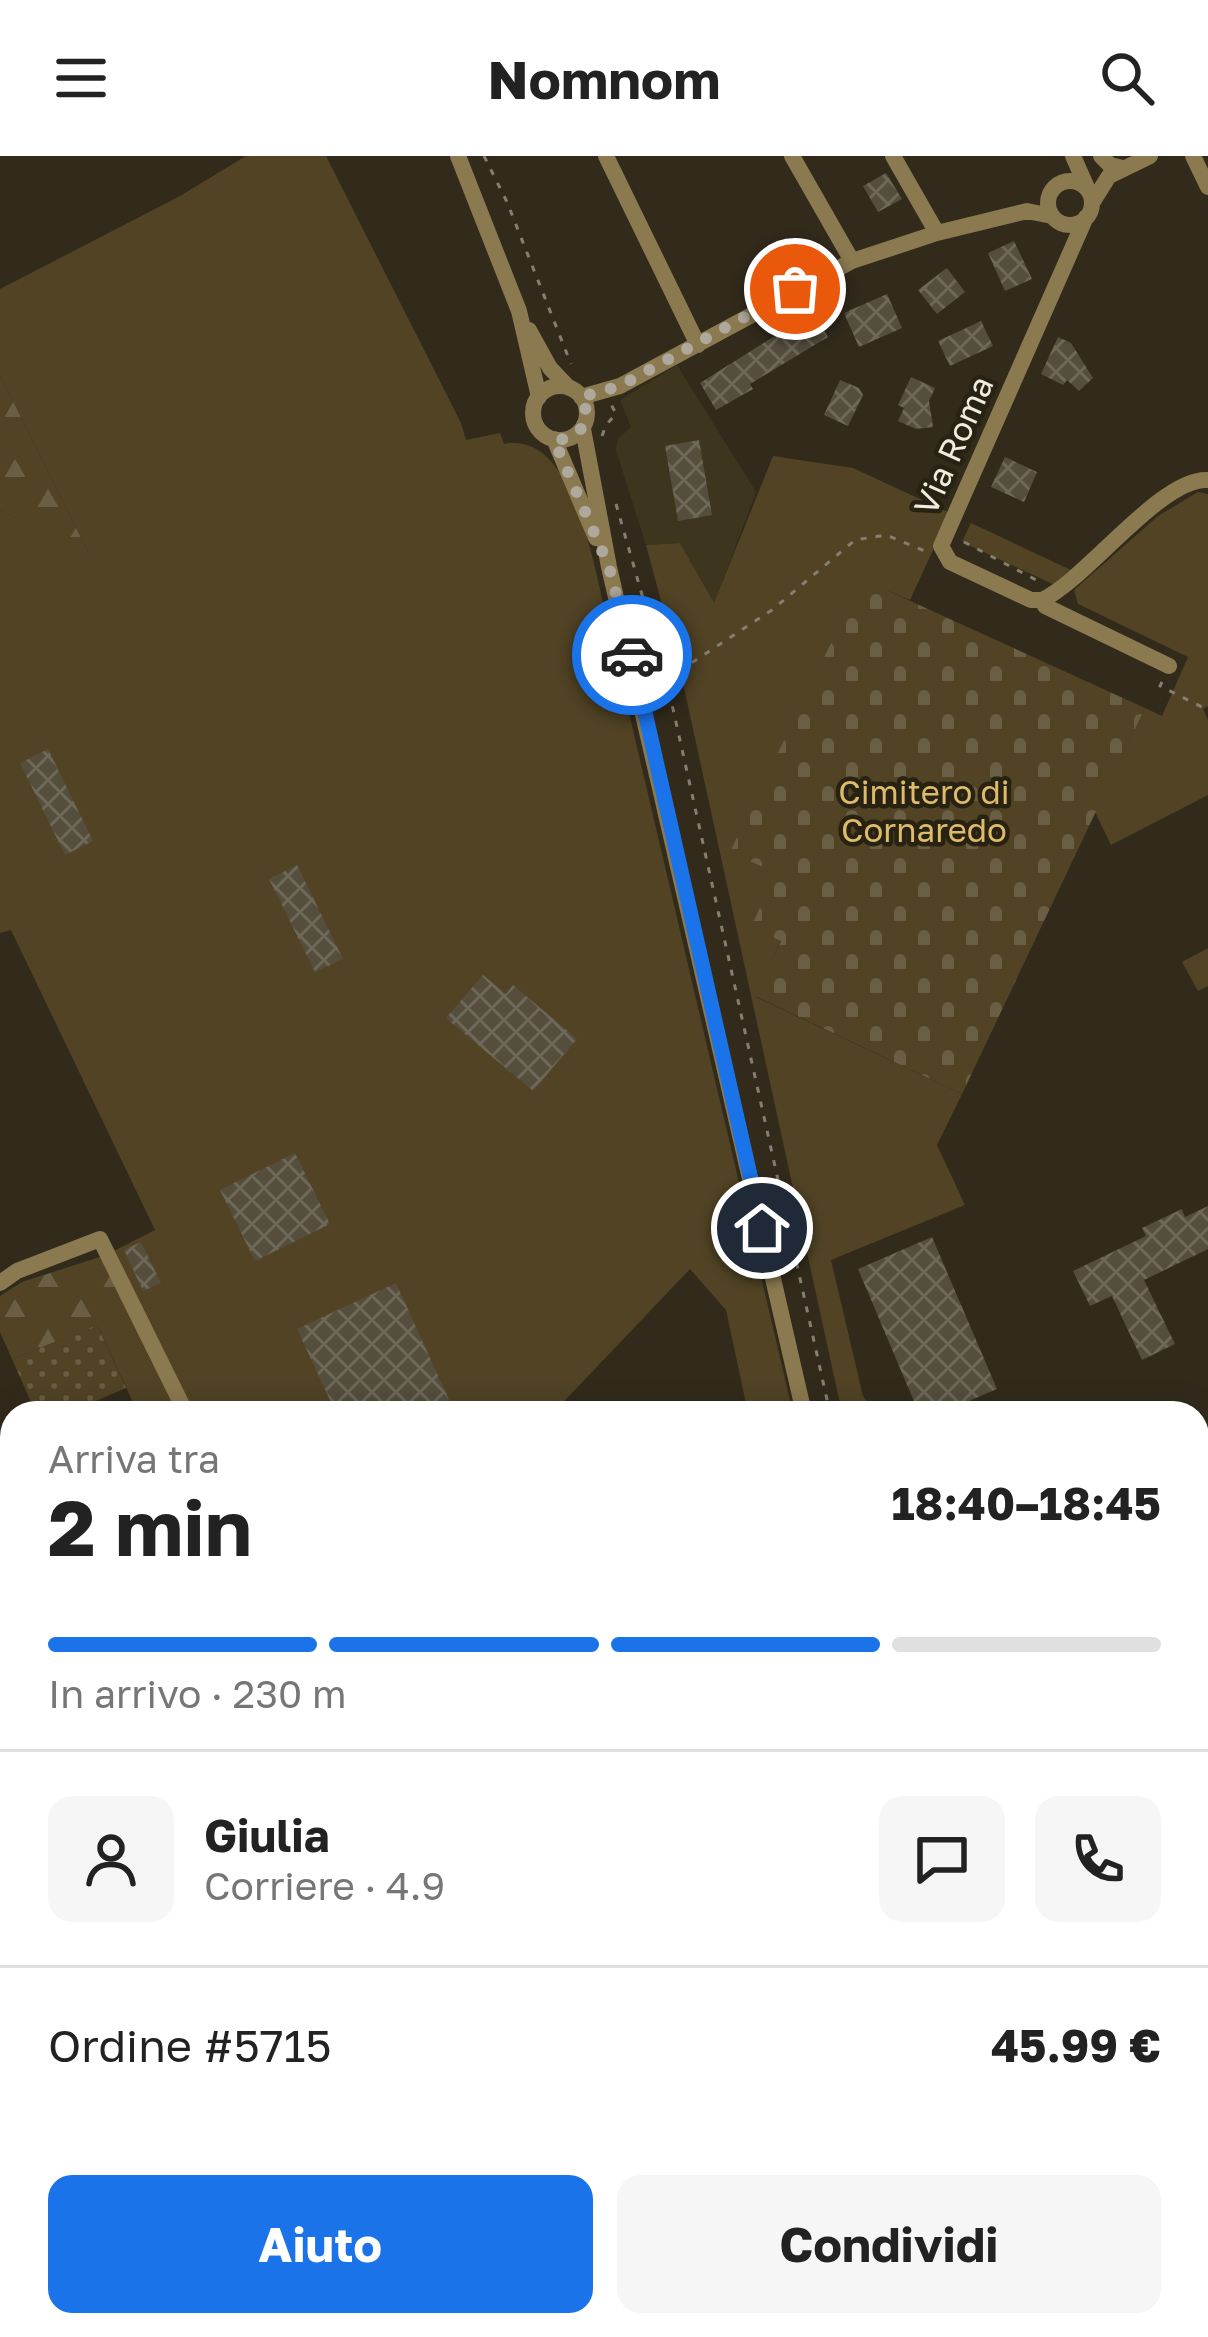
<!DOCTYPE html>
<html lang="it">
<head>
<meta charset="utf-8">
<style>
  :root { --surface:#fff; --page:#f6f6f6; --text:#222; --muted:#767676; --line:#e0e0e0; --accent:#1a73e8 }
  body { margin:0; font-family:"Golos Text",sans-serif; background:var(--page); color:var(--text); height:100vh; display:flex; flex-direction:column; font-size:45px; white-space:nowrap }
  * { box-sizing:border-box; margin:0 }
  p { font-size:39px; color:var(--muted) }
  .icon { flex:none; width:66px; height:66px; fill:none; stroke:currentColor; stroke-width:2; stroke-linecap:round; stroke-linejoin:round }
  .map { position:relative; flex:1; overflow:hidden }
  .details { position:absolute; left:0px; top:1245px; width:1209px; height:936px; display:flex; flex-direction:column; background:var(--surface); border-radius:36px 36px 0 0; box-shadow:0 6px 30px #0003 }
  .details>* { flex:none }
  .pin { position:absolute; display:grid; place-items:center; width:102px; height:102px; color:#fff; margin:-51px; border:6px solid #fff; border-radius:50%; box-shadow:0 3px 12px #0007 }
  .courier { position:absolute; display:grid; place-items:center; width:120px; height:120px; margin:-60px; border:9px solid #1a73e8; border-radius:50%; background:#fff; color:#222; box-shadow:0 3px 15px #0007 }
  .headline em { font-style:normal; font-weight:700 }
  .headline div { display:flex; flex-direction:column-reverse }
  .headline { display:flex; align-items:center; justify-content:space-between; height:204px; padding:0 48px }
  h1 { font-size:78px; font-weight:700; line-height:90px }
  .bar { display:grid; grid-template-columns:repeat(4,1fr); gap:18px 12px; align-content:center; height:144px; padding:0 48px }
  .bar i { height:15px; border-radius:9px; background:var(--line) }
  .bar .active { background:var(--accent) }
  .bar p { grid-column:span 4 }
  .line { display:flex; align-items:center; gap:30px; padding:0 48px; border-top:3px solid var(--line) }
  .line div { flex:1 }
  .round { display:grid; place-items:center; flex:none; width:126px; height:126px; border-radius:24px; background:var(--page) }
  .primary-button { display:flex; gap:24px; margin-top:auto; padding:24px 48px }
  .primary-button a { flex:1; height:138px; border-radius:24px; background:var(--accent); color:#fff; font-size:48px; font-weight:700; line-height:138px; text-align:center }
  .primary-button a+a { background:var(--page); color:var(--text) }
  header { display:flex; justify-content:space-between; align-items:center; height:156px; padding:0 48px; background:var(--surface); font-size:54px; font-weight:700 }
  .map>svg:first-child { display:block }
  .built { fill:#3e351e }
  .green { fill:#514324 }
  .forest { fill:url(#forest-firs) }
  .cemetery { fill:url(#cemetery-stones) }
  .garden { fill:url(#garden-dots) }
  .building { fill:url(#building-cross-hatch) }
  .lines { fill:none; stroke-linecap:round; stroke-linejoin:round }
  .path { stroke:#857f72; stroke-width:3; stroke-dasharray:6 9; stroke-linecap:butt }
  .minor { stroke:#8b794f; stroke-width:16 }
  .done { stroke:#aea89d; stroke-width:12; stroke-dasharray:0 21.6 }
  .route { stroke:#1a73e8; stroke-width:15 }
  .labels { text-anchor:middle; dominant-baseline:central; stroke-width:9; stroke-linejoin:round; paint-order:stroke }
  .street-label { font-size:33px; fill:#f0ece2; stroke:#282212 }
  .park-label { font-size:33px; fill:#debb6a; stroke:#282212 }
</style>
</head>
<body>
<header><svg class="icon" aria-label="menu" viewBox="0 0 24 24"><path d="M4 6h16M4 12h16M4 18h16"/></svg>Nomnom<svg class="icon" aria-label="search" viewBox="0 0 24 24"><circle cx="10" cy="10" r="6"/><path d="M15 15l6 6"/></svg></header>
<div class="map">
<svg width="1208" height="2181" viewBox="0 0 1208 2181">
  <defs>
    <pattern id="forest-firs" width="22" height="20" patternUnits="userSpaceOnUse" patternTransform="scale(3)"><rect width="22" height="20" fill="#514324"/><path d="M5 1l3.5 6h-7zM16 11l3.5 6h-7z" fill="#6a5e44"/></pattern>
    <pattern id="cemetery-stones" width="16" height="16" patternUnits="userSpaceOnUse" patternTransform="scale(3)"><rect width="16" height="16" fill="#514324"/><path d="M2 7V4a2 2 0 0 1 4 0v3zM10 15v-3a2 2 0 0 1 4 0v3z" fill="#6a5e44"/></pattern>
    <pattern id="garden-dots" width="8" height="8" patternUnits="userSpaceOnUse" patternTransform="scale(3)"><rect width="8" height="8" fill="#514324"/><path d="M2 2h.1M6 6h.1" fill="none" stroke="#6a5e44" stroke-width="1.8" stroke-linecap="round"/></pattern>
    <pattern id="building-cross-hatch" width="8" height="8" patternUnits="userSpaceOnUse" patternTransform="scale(3)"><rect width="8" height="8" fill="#554e3d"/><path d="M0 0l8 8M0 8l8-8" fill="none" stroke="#6e6859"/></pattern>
  </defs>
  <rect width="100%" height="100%" fill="#322b1c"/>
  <path class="built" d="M677 209 756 336 714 448 680 387 646 389 616 294 618 283 631 271 620 244Z"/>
  <path class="green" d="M246 0H326L461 267 466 284 500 277 504 288C575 273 594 415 607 463L793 1257H748L726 1154 690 1113 553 1257H138L97 1169 133 1154 106 1099 155 1074 11 774 0 777V354L89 398 0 219V133L180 40Z
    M773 300 853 312 950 357 910 444 862 424 776 717 781 784 756 841 962 938 937 989 965 1049 831 1104 863 1240 875 1257H842L683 527 646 389 680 387 714 447Z
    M1198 336 1208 338V550L1203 553 1208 564V639L1111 689 1095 656 1145 552 1162 560 1188 501 1078 448 1074 434 1158 360Z
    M971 367 1073 415 1055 429 962 386Z
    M1208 792V830L1198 835 1182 806Z
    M0 1407 12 1433V1522L0 1496Z
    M1208 1688V1756L1197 1757V1693Z"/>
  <path class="forest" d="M0 219 90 400 0 354Z
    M106 1099 133 1155 12 1203 0 1176V1140L22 1126Z"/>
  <path class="cemetery" d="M862 423 1145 552 962 938 755 840 781 785 751 771 776 717 730 696Z"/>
  <path class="garden" d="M97 1169 126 1232 68 1257H36L12 1203Z
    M0 1297 12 1322V1433L0 1407Z"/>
  <path class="building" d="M886 17 902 43 878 56 863 30Z
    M1014 85 1032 123 1005 135 988 97Z
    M947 112 965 136 937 158 918 134Z
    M887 138 902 172 859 191 844 157Z
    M813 156 828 181 750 228 753 233 716 254 700 227Z
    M981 165 993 190 950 210 938 185Z
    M1058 181 1071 187 1093 222 1079 235 1067 224 1063 229 1041 218Z
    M911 221 935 232 929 245 933 271 916 273 898 265 904 252 898 249Z
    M840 224 859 232 863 239 848 270 824 259Z
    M699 284 712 359 678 365 665 290Z
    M1005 301 1037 316 1024 346 991 331Z
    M48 593 93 685 65 699 20 607Z
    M297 709 343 803 315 816 269 723Z
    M483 819 506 838 513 829 577 883 533 935 446 862Z
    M295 997 330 1068 255 1105 220 1034Z
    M1208 1050V1093L1144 1124 1175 1188 1142 1204 1112 1140 1090 1150 1073 1115 1146 1080 1142 1072 1182 1053 1185 1061Z
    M932 1081 997 1233 941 1257H919L858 1113Z
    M141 1086 161 1127 143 1135 124 1094Z
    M396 1127 450 1246 426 1257H336L297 1173Z"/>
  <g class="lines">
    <path class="path" d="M484 0 507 46 571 208
      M602 280 606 269 616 258 611 248
      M616 348 667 526 830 1257
      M964 386 1040 426
      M667 523 772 454 855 384 886 379 925 395
      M1162 526 1160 530 1208 554
      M1197 1745H1208
      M1026 2169 1029 2181"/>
    <path class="minor" d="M458 0 519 155 539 241
      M606 0 698 189
      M792 0 852 105
      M893 0 937 77
      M1073 0 1088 34
      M1101 0 1110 9 1123 12
      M1193 0 1208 31
      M1048 47a22 22 0 1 1 44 0a22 22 0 1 1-44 0Z
      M1092 47 1109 20 1150 0
      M1086 61 941 390 950 406 1031 444H1042L1045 450 1169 510
      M529 174 550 212 569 232
      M533 257a27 27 0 1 1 54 0a27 27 0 1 1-54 0Z
      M581 241 620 230 852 105 937 77 1027 55 1052 60
      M583 273 609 411 804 1257
      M554 283 596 382
      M1042 444C1087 423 1161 321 1208 324
      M0 1127 17 1115 100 1083 186 1257
      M1197 1292 1208 1288
      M1197 2087 1208 2083
      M1006 2169 1008 2181
      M510 2181 520 2177V2169
      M1083 2181V2169"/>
  </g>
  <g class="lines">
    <path class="done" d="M632 499 609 411 554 284C580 284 594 264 581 241L620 230 795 133"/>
    <path class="route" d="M632 499 762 1072"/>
  </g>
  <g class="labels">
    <g class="street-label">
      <text transform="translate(953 289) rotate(-66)">Via Roma</text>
    </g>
    <g class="park-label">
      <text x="924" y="635">Cimitero di<tspan x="924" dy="38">Cornaredo</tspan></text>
    </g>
  </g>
</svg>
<div class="pin" style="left:795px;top:133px;background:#ea580c"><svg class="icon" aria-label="bag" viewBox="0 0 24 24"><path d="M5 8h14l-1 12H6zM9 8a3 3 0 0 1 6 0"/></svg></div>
<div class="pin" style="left:762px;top:1072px;background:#1f2937"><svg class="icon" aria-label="home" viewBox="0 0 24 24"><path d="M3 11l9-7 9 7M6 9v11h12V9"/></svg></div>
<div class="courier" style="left:632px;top:499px"><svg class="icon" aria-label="car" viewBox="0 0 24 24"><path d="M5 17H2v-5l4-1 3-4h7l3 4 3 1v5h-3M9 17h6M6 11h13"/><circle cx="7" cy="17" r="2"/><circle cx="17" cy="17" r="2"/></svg></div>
<section class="details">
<div class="headline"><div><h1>2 min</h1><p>Arriva tra</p></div><em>18:40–18:45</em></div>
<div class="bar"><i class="active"></i><i class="active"></i><i class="active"></i><i></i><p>In arrivo · 230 m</p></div>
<div class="line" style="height:216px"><a class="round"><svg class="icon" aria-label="person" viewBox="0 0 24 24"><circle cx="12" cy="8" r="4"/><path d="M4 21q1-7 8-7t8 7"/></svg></a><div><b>Giulia</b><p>Corriere · 4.9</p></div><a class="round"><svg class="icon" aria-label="chat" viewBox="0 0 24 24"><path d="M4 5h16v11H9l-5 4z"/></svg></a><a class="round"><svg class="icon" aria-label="phone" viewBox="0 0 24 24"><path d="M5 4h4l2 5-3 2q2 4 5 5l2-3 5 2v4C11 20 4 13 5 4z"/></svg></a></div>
<div class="line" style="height:156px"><div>Ordine #5715</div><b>45.99 €</b></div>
<div class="primary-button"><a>Aiuto</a><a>Condividi</a></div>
</section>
</div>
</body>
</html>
